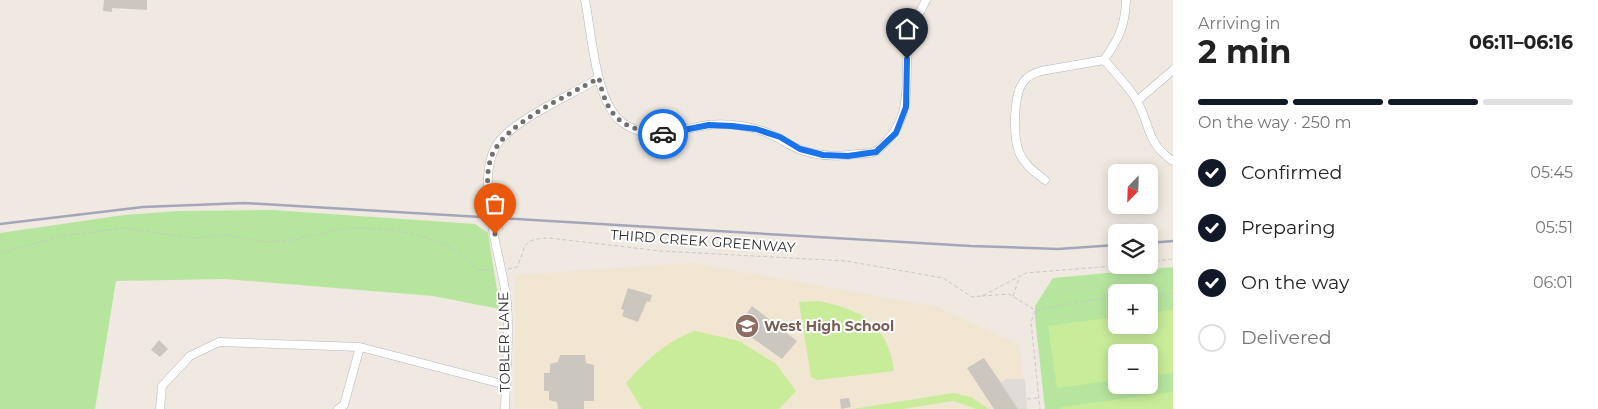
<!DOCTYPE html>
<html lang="en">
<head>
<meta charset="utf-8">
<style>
  :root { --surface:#fff; --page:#f6f6f6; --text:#222; --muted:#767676; --line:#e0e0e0; --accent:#111827 }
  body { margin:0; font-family:Montserrat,sans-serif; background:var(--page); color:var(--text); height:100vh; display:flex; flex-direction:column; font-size:19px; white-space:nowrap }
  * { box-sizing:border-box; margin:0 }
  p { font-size:16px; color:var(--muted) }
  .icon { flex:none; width:28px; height:28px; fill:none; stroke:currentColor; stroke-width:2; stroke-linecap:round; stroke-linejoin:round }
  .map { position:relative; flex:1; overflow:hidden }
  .drawer { display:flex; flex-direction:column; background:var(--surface); width:425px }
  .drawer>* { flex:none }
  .needle { width:32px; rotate:203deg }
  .buttons { position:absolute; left:1108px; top:164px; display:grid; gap:10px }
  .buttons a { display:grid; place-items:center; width:50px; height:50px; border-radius:8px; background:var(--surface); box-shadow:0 2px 12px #0003; font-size:25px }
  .pin { position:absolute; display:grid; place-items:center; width:42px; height:42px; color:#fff; margin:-51px -21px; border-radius:50% 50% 50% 0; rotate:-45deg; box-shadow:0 0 5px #0007 }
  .pin .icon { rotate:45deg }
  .courier { position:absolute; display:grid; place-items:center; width:50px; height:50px; margin:-25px; border:4px solid #1a73e8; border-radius:50%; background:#fff; color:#222; box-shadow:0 1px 6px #0007 }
  .headline em { font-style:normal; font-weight:700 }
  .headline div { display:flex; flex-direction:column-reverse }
  .headline { display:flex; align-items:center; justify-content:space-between; height:85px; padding:0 25px }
  h1 { font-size:32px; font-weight:700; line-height:38px }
  .bar { display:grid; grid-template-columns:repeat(4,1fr); gap:8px 5px; align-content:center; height:60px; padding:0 25px }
  .bar i { height:6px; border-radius:4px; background:var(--line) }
  .bar .active { background:var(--accent) }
  .bar p { grid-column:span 4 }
  ol { padding:0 25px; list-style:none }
  li { display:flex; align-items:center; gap:15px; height:55px }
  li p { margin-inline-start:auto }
  li .icon { padding:5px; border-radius:50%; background:var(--accent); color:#fff; stroke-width:4 }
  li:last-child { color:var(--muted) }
  li i { width:28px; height:28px; border:2px solid var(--line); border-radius:50% }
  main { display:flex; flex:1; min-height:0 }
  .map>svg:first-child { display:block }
  .education { fill:#f0e6d1 }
  .green { fill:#b6e59e; fill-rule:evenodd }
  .pitch { fill:#c9ec9a }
  .plaza { fill:#dfdcd8 }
  .building { fill:#cbc7bf }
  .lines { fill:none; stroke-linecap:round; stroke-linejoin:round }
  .minor-casing { stroke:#b4b7c1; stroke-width:9 }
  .path { stroke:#c9c9c9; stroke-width:1; stroke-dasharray:4 2.5; stroke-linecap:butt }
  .minor { stroke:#fff; stroke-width:8 }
  .rail { stroke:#a3a6b8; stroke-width:2.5 }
  .done { stroke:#726f6d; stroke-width:5; stroke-dasharray:0 9 }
  .route { stroke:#1a73e8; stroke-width:6 }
  .labels { text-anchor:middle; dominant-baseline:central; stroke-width:4; stroke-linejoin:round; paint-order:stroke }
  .street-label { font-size:14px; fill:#2e2e2e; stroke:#fff }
  .education-label { font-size:14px; font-weight:bold; fill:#785e54; stroke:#fff; text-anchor:start }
</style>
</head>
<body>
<main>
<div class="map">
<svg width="1173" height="409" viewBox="0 0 1173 409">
  <rect width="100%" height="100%" fill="#efe9e1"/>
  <path class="education" d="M693 263 938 307 1020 346 1025 409H515V275Z"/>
  <path class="green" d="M272 210 475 224 488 233 500 309 433 296 225 279 116 281 95 409H0V233L124 215 179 211Z
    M1173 267V409H1045L1035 318V306L1053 278ZM1116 292H1149V325H1116ZM1116 352H1149V385H1116Z"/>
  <path class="pitch" d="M818 301C861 309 888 324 894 371L817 380 811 377 799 302Z
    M1173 310V373L1149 376V352H1116V380L1057 388 1048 326 1116 317V325H1149V313Z
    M695 331 739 341 776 364 796 391 779 409H642L626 383C646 361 666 341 695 331Z
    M1173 392V409H1061V407Z
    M953 393 971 397 989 409H976L954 401 902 409H853Z"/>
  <path class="plaza" d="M1006 379H1025L1027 409H1018L1001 383Z"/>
  <path class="building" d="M104 0H147V10L112 8V12L103 11Z
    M628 288 652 295 650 302 647 301 638 322 622 316 624 310 621 309Z
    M752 306 797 341 782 359 737 327Z
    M159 340 168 349 160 357 151 350Z
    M560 355H585L586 363 594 365V401H584V409H558L557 402 549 400V391H544V373H550V364L558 362Z
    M984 358 1001 383 1018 409H994L967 368Z
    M849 398 851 407 841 409 840 399Z"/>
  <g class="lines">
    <g class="minor-casing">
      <path id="minor" d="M585 0C592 34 595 103 623 123 649 142 680 129 708 125 722 123 742 125 756 129 774 133 785 144 801 150 818 156 838 157 857 154 863 154 873 154 878 150 923 110 897 75 913 27 916 18 922 9 926 0
        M1104 60C1114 71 1125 83 1134 96 1151 121 1144 142 1173 161
        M1137 101 1173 70
        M1045 180C1035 172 1024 165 1019 152 1013 136 1013 94 1024 81 1029 75 1034 73 1041 71L1104 60C1119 38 1125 27 1126 0
        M160 409 162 386 190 356 219 342 360 347 506 385
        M338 409 344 405 360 347
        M505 409C506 374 510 337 507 303 503 260 472 181 498 143 515 119 573 94 599 78"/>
    </g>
    <path class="path" d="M499 213 503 231
      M0 253 62 236 124 228 192 238 226 235 266 242 292 240 345 228 386 229 415 234 443 244 461 254 476 269 492 271
      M1149 262 1173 259
      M508 269 517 267C527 246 520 239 549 238L661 251 846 261 943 278 972 297 982 296 1026 273 1126 265
      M1149 295 1173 293
      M982 296 1009 294 1035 310 1116 296
      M1013 296 1019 278
      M1035 311 1031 322 1040 409
      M1027 399 1038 398"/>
    <use href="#minor" class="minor"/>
    <path class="rail" d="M0 224 143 207 244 203 971 246 1058 249 1116 245
      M1149 243 1173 241"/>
  </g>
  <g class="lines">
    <path class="done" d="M495 234C491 210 483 182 491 158 501 125 569 95 599 78 607 118 623 130 663 134"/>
    <path class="route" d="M663 134 709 125 732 126 756 129 780 137 800 149 823 155 848 156 876 152 896 133 906 107 907 59"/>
  </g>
  <defs>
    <g id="school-disc" transform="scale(1.25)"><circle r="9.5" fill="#8d6e63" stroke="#fff"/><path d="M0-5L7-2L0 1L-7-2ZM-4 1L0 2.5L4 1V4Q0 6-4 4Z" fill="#fff"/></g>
  </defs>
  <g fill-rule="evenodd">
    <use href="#school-disc" x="747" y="326"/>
  </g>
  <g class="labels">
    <g class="street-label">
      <text transform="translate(703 241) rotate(4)">THIRD CREEK GREENWAY</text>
      <text transform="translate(504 342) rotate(-91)">TOBLER LANE</text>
    </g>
    <g class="education-label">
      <text x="764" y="326">West High School</text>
    </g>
  </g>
</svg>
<div class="buttons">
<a><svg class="needle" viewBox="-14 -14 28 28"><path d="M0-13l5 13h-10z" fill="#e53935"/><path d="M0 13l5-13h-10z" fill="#767676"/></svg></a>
<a><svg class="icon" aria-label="layers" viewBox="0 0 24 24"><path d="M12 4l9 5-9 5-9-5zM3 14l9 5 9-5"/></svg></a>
<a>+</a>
<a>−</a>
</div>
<div class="pin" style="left:495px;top:234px;background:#ea580c"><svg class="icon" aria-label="bag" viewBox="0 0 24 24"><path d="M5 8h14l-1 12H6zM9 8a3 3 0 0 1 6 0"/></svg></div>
<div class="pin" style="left:907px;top:59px;background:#1f2937"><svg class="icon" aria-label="home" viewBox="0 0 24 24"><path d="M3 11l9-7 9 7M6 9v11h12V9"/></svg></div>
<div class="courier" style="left:663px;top:134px"><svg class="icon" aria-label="car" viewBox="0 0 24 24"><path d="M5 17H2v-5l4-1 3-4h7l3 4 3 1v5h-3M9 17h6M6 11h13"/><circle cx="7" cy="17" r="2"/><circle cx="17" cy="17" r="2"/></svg></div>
</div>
<section class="drawer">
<div class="headline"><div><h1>2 min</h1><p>Arriving in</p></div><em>06:11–06:16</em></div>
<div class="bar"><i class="active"></i><i class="active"></i><i class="active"></i><i></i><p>On the way · 250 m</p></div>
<ol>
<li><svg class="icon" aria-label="check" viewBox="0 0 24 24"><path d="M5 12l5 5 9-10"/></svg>Confirmed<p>05:45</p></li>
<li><svg class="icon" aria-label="check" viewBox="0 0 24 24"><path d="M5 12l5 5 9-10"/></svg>Preparing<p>05:51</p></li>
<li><svg class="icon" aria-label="check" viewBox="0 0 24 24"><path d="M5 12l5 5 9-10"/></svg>On the way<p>06:01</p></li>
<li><i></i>Delivered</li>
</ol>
</section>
</main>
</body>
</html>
